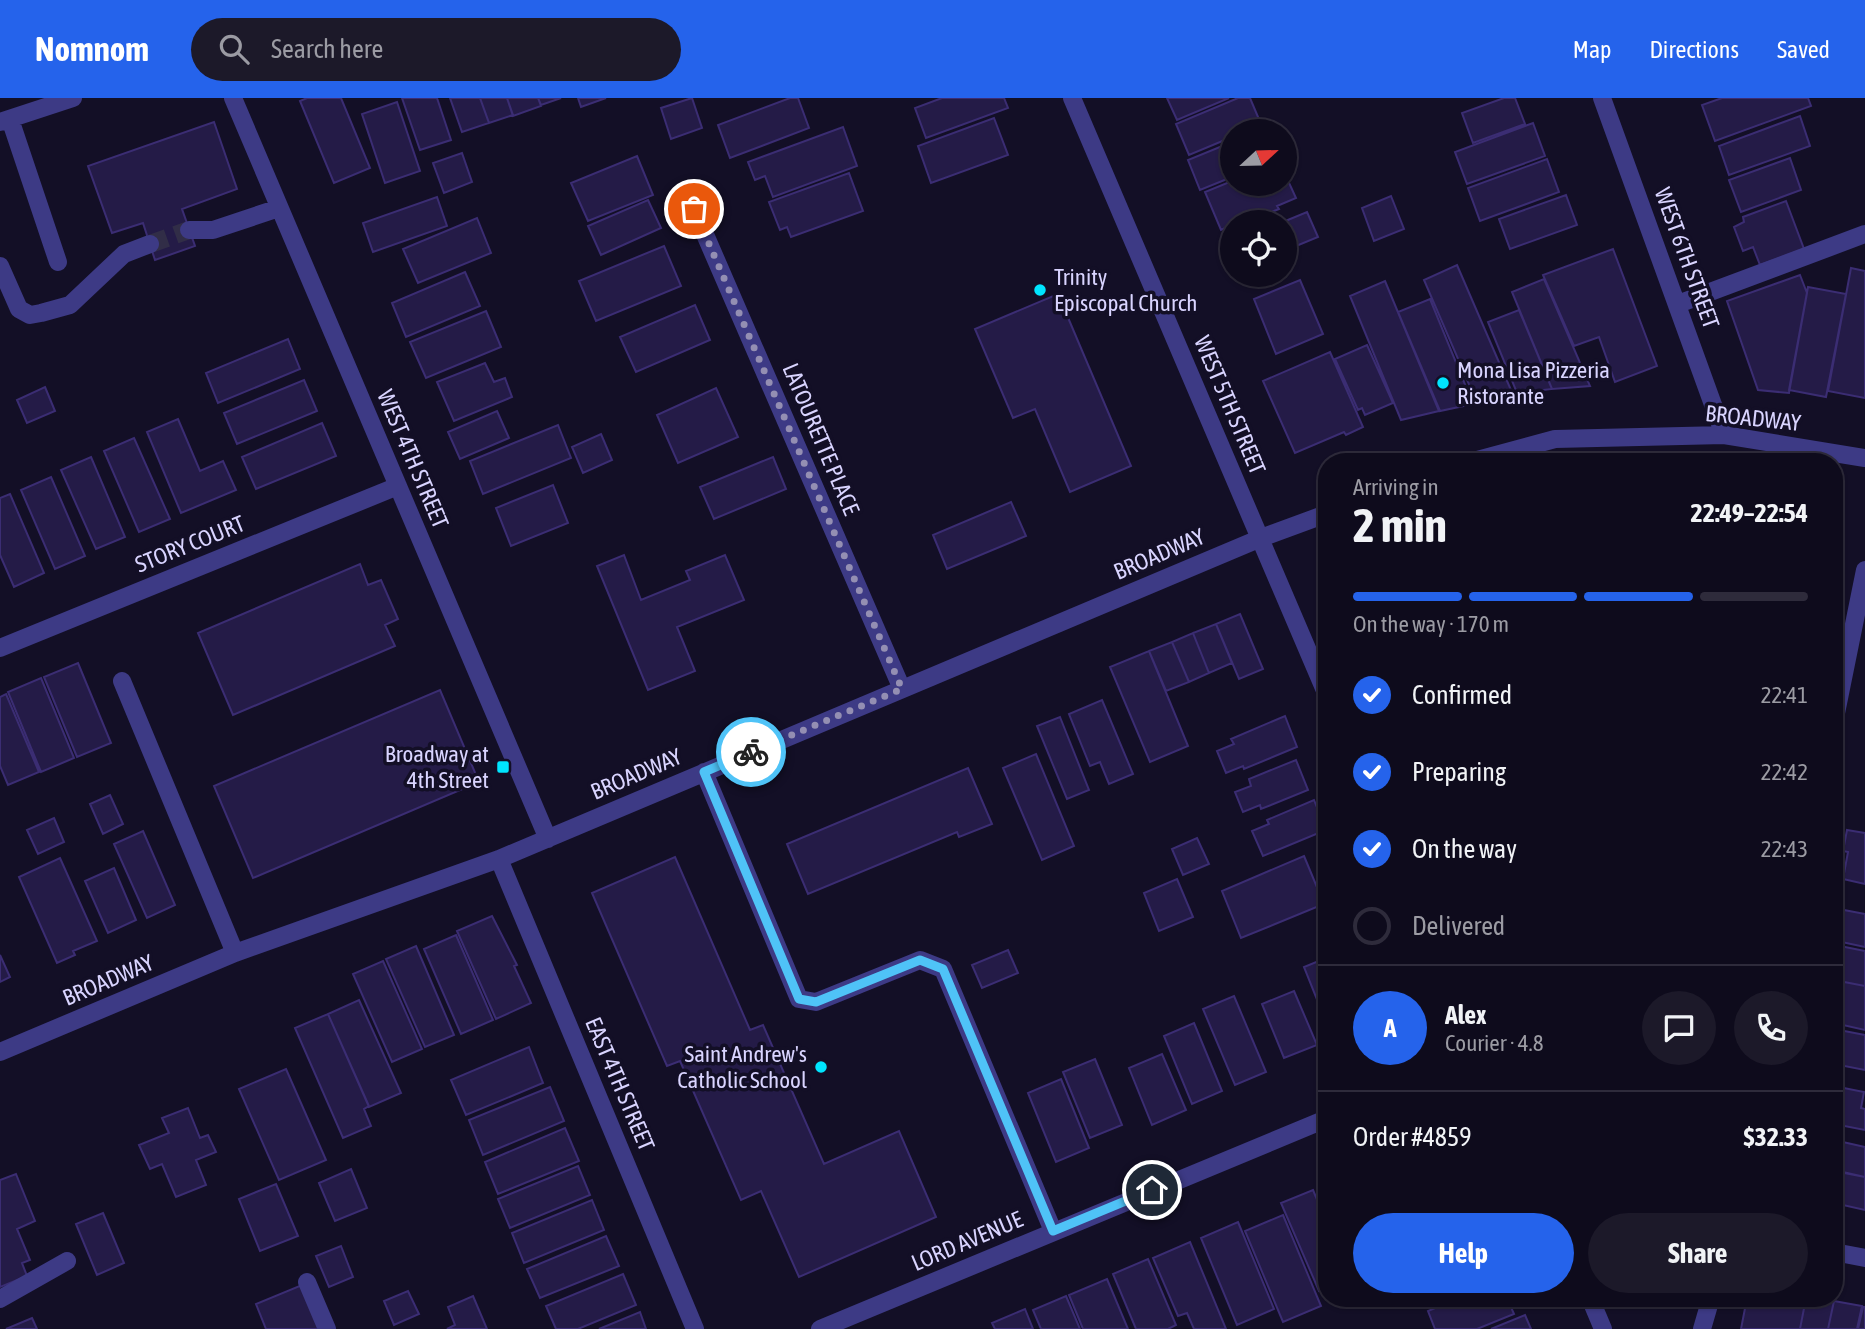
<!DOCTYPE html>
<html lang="en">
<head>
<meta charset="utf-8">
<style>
  :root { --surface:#0e0b1c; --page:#1c1929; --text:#f1f3f6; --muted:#9b9ba3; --line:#2e2b3b; --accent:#2563eb }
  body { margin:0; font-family:"Asap Condensed",sans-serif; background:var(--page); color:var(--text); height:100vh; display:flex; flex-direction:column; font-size:26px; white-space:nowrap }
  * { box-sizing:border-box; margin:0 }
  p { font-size:23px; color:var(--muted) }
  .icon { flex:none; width:38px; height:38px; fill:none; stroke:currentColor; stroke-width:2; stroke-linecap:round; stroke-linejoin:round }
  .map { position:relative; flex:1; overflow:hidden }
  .panel { position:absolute; left:1318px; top:355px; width:525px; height:854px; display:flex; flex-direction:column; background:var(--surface); border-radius:28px; box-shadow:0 2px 5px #0004,0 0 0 2px var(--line) }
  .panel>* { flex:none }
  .needle { width:46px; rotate:68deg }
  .buttons { position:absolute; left:1220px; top:21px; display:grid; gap:14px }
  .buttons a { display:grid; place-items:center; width:77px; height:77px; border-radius:50%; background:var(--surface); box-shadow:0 2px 5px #0004,0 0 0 2px var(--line); font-size:35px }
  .pin { position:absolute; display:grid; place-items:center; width:60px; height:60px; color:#fff; margin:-30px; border:4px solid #fff; border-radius:50%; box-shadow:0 2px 7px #0007 }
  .courier { position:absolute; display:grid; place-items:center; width:70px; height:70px; margin:-35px; border:5px solid #4fc3f7; border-radius:50%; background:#fff; color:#222; box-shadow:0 2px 9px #0007 }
  .head em { font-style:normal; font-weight:700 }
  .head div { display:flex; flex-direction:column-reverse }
  .head { display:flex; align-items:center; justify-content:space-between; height:119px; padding:0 35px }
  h1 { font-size:46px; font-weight:700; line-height:52px }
  .bar { display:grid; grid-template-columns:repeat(4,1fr); gap:10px 7px; align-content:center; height:84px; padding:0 35px }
  .bar i { height:9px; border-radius:5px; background:var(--line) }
  .bar .selected { background:var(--accent) }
  .bar p { grid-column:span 4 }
  .line { display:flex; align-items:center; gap:18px; padding:0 35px; border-top:2px solid var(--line) }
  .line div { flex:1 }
  .round { display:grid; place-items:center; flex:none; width:74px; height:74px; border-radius:37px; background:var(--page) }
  ol { padding:0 35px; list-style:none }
  li { display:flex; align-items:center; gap:21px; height:77px }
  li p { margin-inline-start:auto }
  li .icon { padding:7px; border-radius:50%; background:var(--accent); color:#fff; stroke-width:4 }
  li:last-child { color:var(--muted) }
  li i { width:38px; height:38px; border:4px solid var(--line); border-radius:50% }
  .primary-button { display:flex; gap:14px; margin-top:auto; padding:14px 35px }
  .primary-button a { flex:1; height:80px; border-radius:42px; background:var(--accent); color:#fff; font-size:28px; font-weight:700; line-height:80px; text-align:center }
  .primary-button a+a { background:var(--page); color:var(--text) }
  header { display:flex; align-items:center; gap:42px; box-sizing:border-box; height:98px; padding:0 35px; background:var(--accent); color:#fff }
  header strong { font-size:33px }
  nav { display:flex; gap:38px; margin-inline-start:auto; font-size:24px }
  .search { width:490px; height:63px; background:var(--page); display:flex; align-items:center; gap:18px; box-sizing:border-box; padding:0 24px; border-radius:38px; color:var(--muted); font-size:26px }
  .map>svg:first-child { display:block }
  .building { fill:#241b47; stroke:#3b2d73; stroke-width:2 }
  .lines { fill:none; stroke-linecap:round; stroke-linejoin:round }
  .minor-tunnel { stroke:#312d47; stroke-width:18; stroke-dasharray:18 9; stroke-linecap:butt }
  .minor { stroke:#3d3a85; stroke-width:18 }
  .done { stroke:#948fb3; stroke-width:7; stroke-dasharray:0 12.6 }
  .route { stroke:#4fc3f7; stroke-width:9 }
  .poi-dot { fill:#00e5ff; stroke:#130f26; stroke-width:2.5 }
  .labels { text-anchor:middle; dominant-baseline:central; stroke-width:7; stroke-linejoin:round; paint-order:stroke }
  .street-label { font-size:23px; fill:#d9d4ff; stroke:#130f26 }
  .poi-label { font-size:23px; fill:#d9d4ff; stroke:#130f26; text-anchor:start }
</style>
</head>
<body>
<header>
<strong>Nomnom</strong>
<div class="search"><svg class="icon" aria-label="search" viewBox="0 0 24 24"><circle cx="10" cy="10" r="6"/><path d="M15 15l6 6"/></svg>Search here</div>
<nav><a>Map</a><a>Directions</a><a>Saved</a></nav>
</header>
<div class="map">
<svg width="1865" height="1231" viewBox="0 0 1865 1231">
  <rect width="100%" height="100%" fill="#130f26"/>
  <path class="building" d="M307 0H341L370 70 334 85 300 3Z
    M402 0H437L451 42 420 52Z
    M450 0H480L489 25 462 34Z
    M480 0H507L513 17 489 25Z
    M507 0H538L541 8 513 18Z
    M538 0H561L541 7Z
    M578 0H606L581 9Z
    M692 0 702 30 671 41 661 10Z
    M790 0H798L809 30 730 60 718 27Z
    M942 0H1004L1008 10 926 40 915 10Z
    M1167 0H1229L1177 22Z
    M1238 0H1250L1261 26 1245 33H1232V39L1189 57 1176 26Z
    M1504 0H1515L1525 26 1473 45 1462 15Z
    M1722 0H1808L1811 8 1715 43 1702 7Z
    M397 4 420 73 385 85 362 16Z
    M1800 18 1810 48 1729 77 1719 48Z
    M994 20 1008 57 931 85 918 48Z
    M214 24 237 91 182 111 195 148 155 162 143 125 112 135 88 68Z
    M1533 25 1545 58 1467 86 1455 54Z
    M843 29 857 68 773 99 765 78 755 82 748 64Z
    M1232 44V79L1200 92 1188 62Z
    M462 55 472 84 444 95 433 65Z
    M637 58 653 97 588 123 571 85Z
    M1790 60 1801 92 1741 114 1729 82Z
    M1547 61 1559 94 1480 123 1468 90Z
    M1284 74 1296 100 1277 108 1279 111 1262 118 1261 115 1238 124H1232V127L1221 132 1205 94 1232 83V86H1284Z
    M849 75 863 113 791 139 787 129 780 132 769 104Z
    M1566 97 1577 127 1510 151 1499 121Z
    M1391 98 1404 131 1374 143 1362 110Z
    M437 99 447 128 373 154 363 125Z
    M648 102 661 130 601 157 588 128Z
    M1786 103 1804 151 1760 167 1753 149 1743 153 1734 129 1744 124 1743 119Z
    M1307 114 1318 139 1284 153 1283 124Z
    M477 120 491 155 418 185 403 151Z
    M664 148 681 188 596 223 579 183Z
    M1613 151 1657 268 1615 284 1599 239 1574 248 1543 177Z
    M1457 167 1514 299 1477 305 1424 182Z
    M1851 170 1865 173V300L1828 293Z
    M465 174 480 208 406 239 392 205Z
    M1800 177 1807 195 1789 295 1758 292 1727 203Z
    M1544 181 1590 288 1552 291 1512 194Z
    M1300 182 1323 236 1276 256 1254 201Z
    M1385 183 1439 313 1401 322 1350 198Z
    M1808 189 1846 196 1826 299 1789 292Z
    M1058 196 1131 368 1070 394 1035 311 1013 320 975 231Z
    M1430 201 1473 306 1440 313 1398 214Z
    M695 207 710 242 636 274 620 239Z
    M1519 212 1552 291 1517 295 1488 224Z
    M486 213 501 249 426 280 410 244Z
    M288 241 300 271 218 305 206 275Z
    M1367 247 1393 305 1365 317 1362 310 1358 312 1335 261Z
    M1330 254 1363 329 1346 337 1344 334 1295 355 1263 283Z
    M485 265 494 284 505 280 512 299 454 323 437 284Z
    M304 282 317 313 237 346 224 315Z
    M45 289 55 313 27 325 17 302Z
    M716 290 738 339 678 365 657 317Z
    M497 313 509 340 460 361 448 334Z
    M178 321 200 373 223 363 236 392 181 415 147 334Z
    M322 325 336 358 256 391 242 359Z
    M558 327 571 360 483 396 470 363Z
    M601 336 612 362 583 375 572 349Z
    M134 340 170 421 139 434 104 353Z
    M91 359 125 439 96 451 61 372Z
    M773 359 786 391 714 421 700 389Z
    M51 379 85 458 55 471 21 392Z
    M553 387 568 425 511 448 496 410Z
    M10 396 44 475 14 489 0 457V400Z
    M1011 404 1026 438 947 471 933 437Z
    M1834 406 1840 407 1834 435Z
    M624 457 641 502 690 482 686 473 725 457 744 502 677 529 695 573 648 592 597 468Z
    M360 466 368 487 381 482 398 521 385 527 395 548 233 617 198 535Z
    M1240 516 1263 571 1239 581 1216 526Z
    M1216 526 1232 565 1209 575 1193 535Z
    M1193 535 1209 575 1189 584 1172 544Z
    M1172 544 1189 584 1166 593 1149 553Z
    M1149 553 1188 648 1150 664 1110 569Z
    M78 565 111 645 77 659 44 579Z
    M41 580 74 660 41 674 8 594Z
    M440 592 479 684 253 780 214 688Z
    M6 596 39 674 8 687 0 668V599Z
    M1102 602 1133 676 1109 686 1100 664 1090 668 1069 616Z
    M1285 618 1297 649 1244 671 1243 668 1226 675 1217 653 1234 646 1231 641Z
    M1060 619 1089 692 1067 701 1037 628Z
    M1036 656 1074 748 1042 762 1003 670Z
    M1296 662 1308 692 1261 711 1260 707 1243 714 1235 694 1251 688 1249 681Z
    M968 670 992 726 959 739 957 734 808 796 787 746Z
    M110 697 123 726 103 736 90 706Z
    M1314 702 1326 732 1263 758 1252 733 1269 726 1267 722Z
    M54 720 64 744 38 756 27 732Z
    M1847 732 1865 735V786L1843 781 1848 754 1843 753Z
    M143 733 175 807 147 820 114 746Z
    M1197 740 1209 766 1183 777 1172 751Z
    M1304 758 1324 806 1241 840 1222 793Z
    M675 759 750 932 763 927 824 1066 899 1033 936 1119 799 1179 761 1093 741 1102 680 963 667 968 592 795Z
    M60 760 97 843 73 853 75 857 57 865 19 779Z
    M114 770 136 822 108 835 85 783Z
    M1177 781 1193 819 1159 833 1144 795Z
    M1844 812 1865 816V849L1837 843Z
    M492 818 517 867 514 868 531 905 496 921 457 833Z
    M456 837 493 922 461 936 424 851Z
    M1835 847 1865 853V888L1834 882Z
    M416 848 454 937 425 949 386 861Z
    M1008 852 1018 875 982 890 972 867Z
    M0 857 10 879 0 884Z
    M1326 860V924L1304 869Z
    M383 863 422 951 392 964 353 876Z
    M1839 883 1865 888V932L1834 925V910Z
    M1294 893 1317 947 1284 960 1262 906Z
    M1234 898 1266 974 1235 987 1203 911Z
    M359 902 401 995 369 1009 328 916Z
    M328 916 369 1008 364 1011 371 1028 343 1040 295 930Z
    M1194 925 1222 993 1192 1006 1164 938Z
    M1834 931 1865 937V972L1834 966Z
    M529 949 543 985 466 1017 451 982Z
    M1162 956 1186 1012 1152 1027 1129 970Z
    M1095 961 1122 1027 1090 1040 1063 974Z
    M286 971 326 1062 279 1082 239 991Z
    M1061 981 1089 1050 1056 1064 1028 995Z
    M1834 988 1864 994 1861 1010 1865 1011V1032L1834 1026Z
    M550 989 564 1023 483 1057 469 1022Z
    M188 1010 200 1040 208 1037 216 1054 196 1062 206 1087 176 1099 162 1066 150 1071 139 1047 169 1035 162 1020Z
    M565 1030 579 1063 498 1096 485 1064Z
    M1834 1042 1865 1049V1079L1834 1072Z
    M578 1068 590 1097 510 1130 498 1101Z
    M351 1071 367 1110 335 1123 319 1085Z
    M1834 1073 1865 1079V1112L1834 1105Z
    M16 1076 35 1123 17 1131 30 1162 22 1165 27 1178 0 1189V1082Z
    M276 1086 298 1138 260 1153 239 1101Z
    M1313 1092 1326 1123V1190L1319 1193 1281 1105Z
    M592 1102 604 1132 524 1165 512 1135Z
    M103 1115 124 1165 97 1177 76 1126Z
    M1283 1117 1321 1208 1283 1224 1245 1133Z
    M1238 1124 1274 1211 1237 1227 1201 1140Z
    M606 1138 619 1168 540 1200 527 1171Z
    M1190 1144 1226 1231H1194L1187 1215 1178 1218 1153 1160Z
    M341 1148 353 1179 329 1189 316 1158Z
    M1148 1161 1176 1227 1168 1231H1136L1113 1176Z
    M623 1176 636 1207 578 1231H556L546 1208Z
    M1107 1181 1128 1231H1083L1069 1197Z
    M302 1187 320 1231H266L256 1206Z
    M408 1193 419 1216 394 1227 384 1203Z
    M473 1198 487 1231H447L455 1227 448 1209Z
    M1066 1198 1080 1231H1041L1033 1212Z
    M1431 1200H1450L1434 1207Z
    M1459 1200H1507L1514 1216 1477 1231H1435L1428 1213Z
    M1747 1200H1806L1800 1231H1741Z
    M1806 1200 1834 1203 1828 1231H1800Z
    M1834 1203 1862 1208 1857 1231H1828Z
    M1863 1209H1865V1231H1858Z
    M1025 1211 1033 1231H995L992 1225Z
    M640 1214 646 1231H599Z
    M1525 1217 1531 1231H1491Z
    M32 1220 37 1231H6Z"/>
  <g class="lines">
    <path class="minor-tunnel" d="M150 146 189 132"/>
    <path class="minor" d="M233 0 548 741
      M1072 0 1326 595
      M1602 0 1724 337
      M10 21 58 164
      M0 24 73 0
      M694 111 902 591
      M189 132H213L279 110
      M0 168 19 211 30 217 41 215 70 207 124 156 150 146
      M1678 206 1865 136
      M1470 364 1555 341 1724 337 1865 360
      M0 550 398 388
      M122 583 235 855
      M1834 625 1865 472
      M704 674 799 901 816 904 920 862 943 871 1053 1133
      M499 761 695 1231
      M0 954 235 855 499 761 1261 440 1326 416
      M1834 1154 1865 1160
      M307 1184 327 1231
      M1590 1200 1603 1231
      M0 1201 67 1163
      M820 1231 1326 1021
      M1702 1231 1711 1200"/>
  </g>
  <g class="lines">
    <path class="done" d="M694 111 902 591 751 654"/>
    <path class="route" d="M751 654 704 674 799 901 816 904 920 862 943 871 1053 1133 1152 1092"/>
  </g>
  <g class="poi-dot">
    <circle cx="1040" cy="192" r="7"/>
    <circle cx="1443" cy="285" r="7"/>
    <rect x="496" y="662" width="14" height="14" rx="3.5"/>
    <circle cx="821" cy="969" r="7"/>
  </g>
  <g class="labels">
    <g class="street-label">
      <text transform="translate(1687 160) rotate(70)">WEST 6TH STREET</text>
      <text transform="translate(1230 307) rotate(67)">WEST 5TH STREET</text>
      <text transform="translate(1753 320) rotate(6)">BROADWAY</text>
      <text transform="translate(821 341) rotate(67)">LATOURETTE PLACE</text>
      <text transform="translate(413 361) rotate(67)">WEST 4TH STREET</text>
      <text transform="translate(190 446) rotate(-22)">STORY COURT</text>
      <text transform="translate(1159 456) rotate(-23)">BROADWAY</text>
      <text transform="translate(636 676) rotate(-23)">BROADWAY</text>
      <text transform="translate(108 882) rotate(-23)">BROADWAY</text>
      <text transform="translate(620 986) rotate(67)">EAST 4TH STREET</text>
      <text transform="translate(967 1143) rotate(-23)">LORD AVENUE</text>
    </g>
    <g class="poi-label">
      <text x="1054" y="179">Trinity<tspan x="1054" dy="26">Episcopal Church</tspan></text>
      <text x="1457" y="272">Mona Lisa Pizzeria<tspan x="1457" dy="26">Ristorante</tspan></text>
      <text x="489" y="656" text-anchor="end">Broadway at<tspan x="489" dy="26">4th Street</tspan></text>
      <text x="807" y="956" text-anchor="end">Saint Andrew's<tspan x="807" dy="26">Catholic School</tspan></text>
    </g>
  </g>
</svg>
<div class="buttons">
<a><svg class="needle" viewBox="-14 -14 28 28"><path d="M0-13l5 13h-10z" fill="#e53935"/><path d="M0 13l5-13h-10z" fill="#9b9ba3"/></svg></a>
<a><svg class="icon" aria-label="locate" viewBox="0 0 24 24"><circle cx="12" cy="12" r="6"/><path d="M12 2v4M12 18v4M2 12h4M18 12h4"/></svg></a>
</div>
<div class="pin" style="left:694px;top:111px;background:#ea580c"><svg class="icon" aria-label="bag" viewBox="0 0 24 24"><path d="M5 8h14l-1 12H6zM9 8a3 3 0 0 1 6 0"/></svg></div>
<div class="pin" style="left:1152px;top:1092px;background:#1f2937"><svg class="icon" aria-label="home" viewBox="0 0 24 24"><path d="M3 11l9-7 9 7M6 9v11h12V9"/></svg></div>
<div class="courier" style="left:751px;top:654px"><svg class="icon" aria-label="bike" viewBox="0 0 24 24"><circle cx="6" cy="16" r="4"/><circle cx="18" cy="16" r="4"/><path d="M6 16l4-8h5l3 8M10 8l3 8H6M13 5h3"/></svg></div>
<section class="panel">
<div class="head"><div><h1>2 min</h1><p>Arriving in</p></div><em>22:49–22:54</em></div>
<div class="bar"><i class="selected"></i><i class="selected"></i><i class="selected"></i><i></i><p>On the way · 170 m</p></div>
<ol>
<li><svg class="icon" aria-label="check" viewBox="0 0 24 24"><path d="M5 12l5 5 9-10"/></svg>Confirmed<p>22:41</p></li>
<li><svg class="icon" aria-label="check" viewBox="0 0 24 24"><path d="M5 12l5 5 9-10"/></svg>Preparing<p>22:42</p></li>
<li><svg class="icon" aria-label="check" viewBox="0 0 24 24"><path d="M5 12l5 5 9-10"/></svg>On the way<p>22:43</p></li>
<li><i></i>Delivered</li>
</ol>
<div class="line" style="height:126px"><b class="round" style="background:var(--accent);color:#fff">A</b><div><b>Alex</b><p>Courier · 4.8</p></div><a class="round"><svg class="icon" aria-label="chat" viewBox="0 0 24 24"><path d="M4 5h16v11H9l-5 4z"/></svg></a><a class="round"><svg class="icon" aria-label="phone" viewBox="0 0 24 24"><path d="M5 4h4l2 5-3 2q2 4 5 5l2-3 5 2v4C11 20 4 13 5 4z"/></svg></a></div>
<div class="line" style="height:91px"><div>Order #4859</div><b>$32.33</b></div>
<div class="primary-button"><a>Help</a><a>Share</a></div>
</section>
</div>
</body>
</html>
